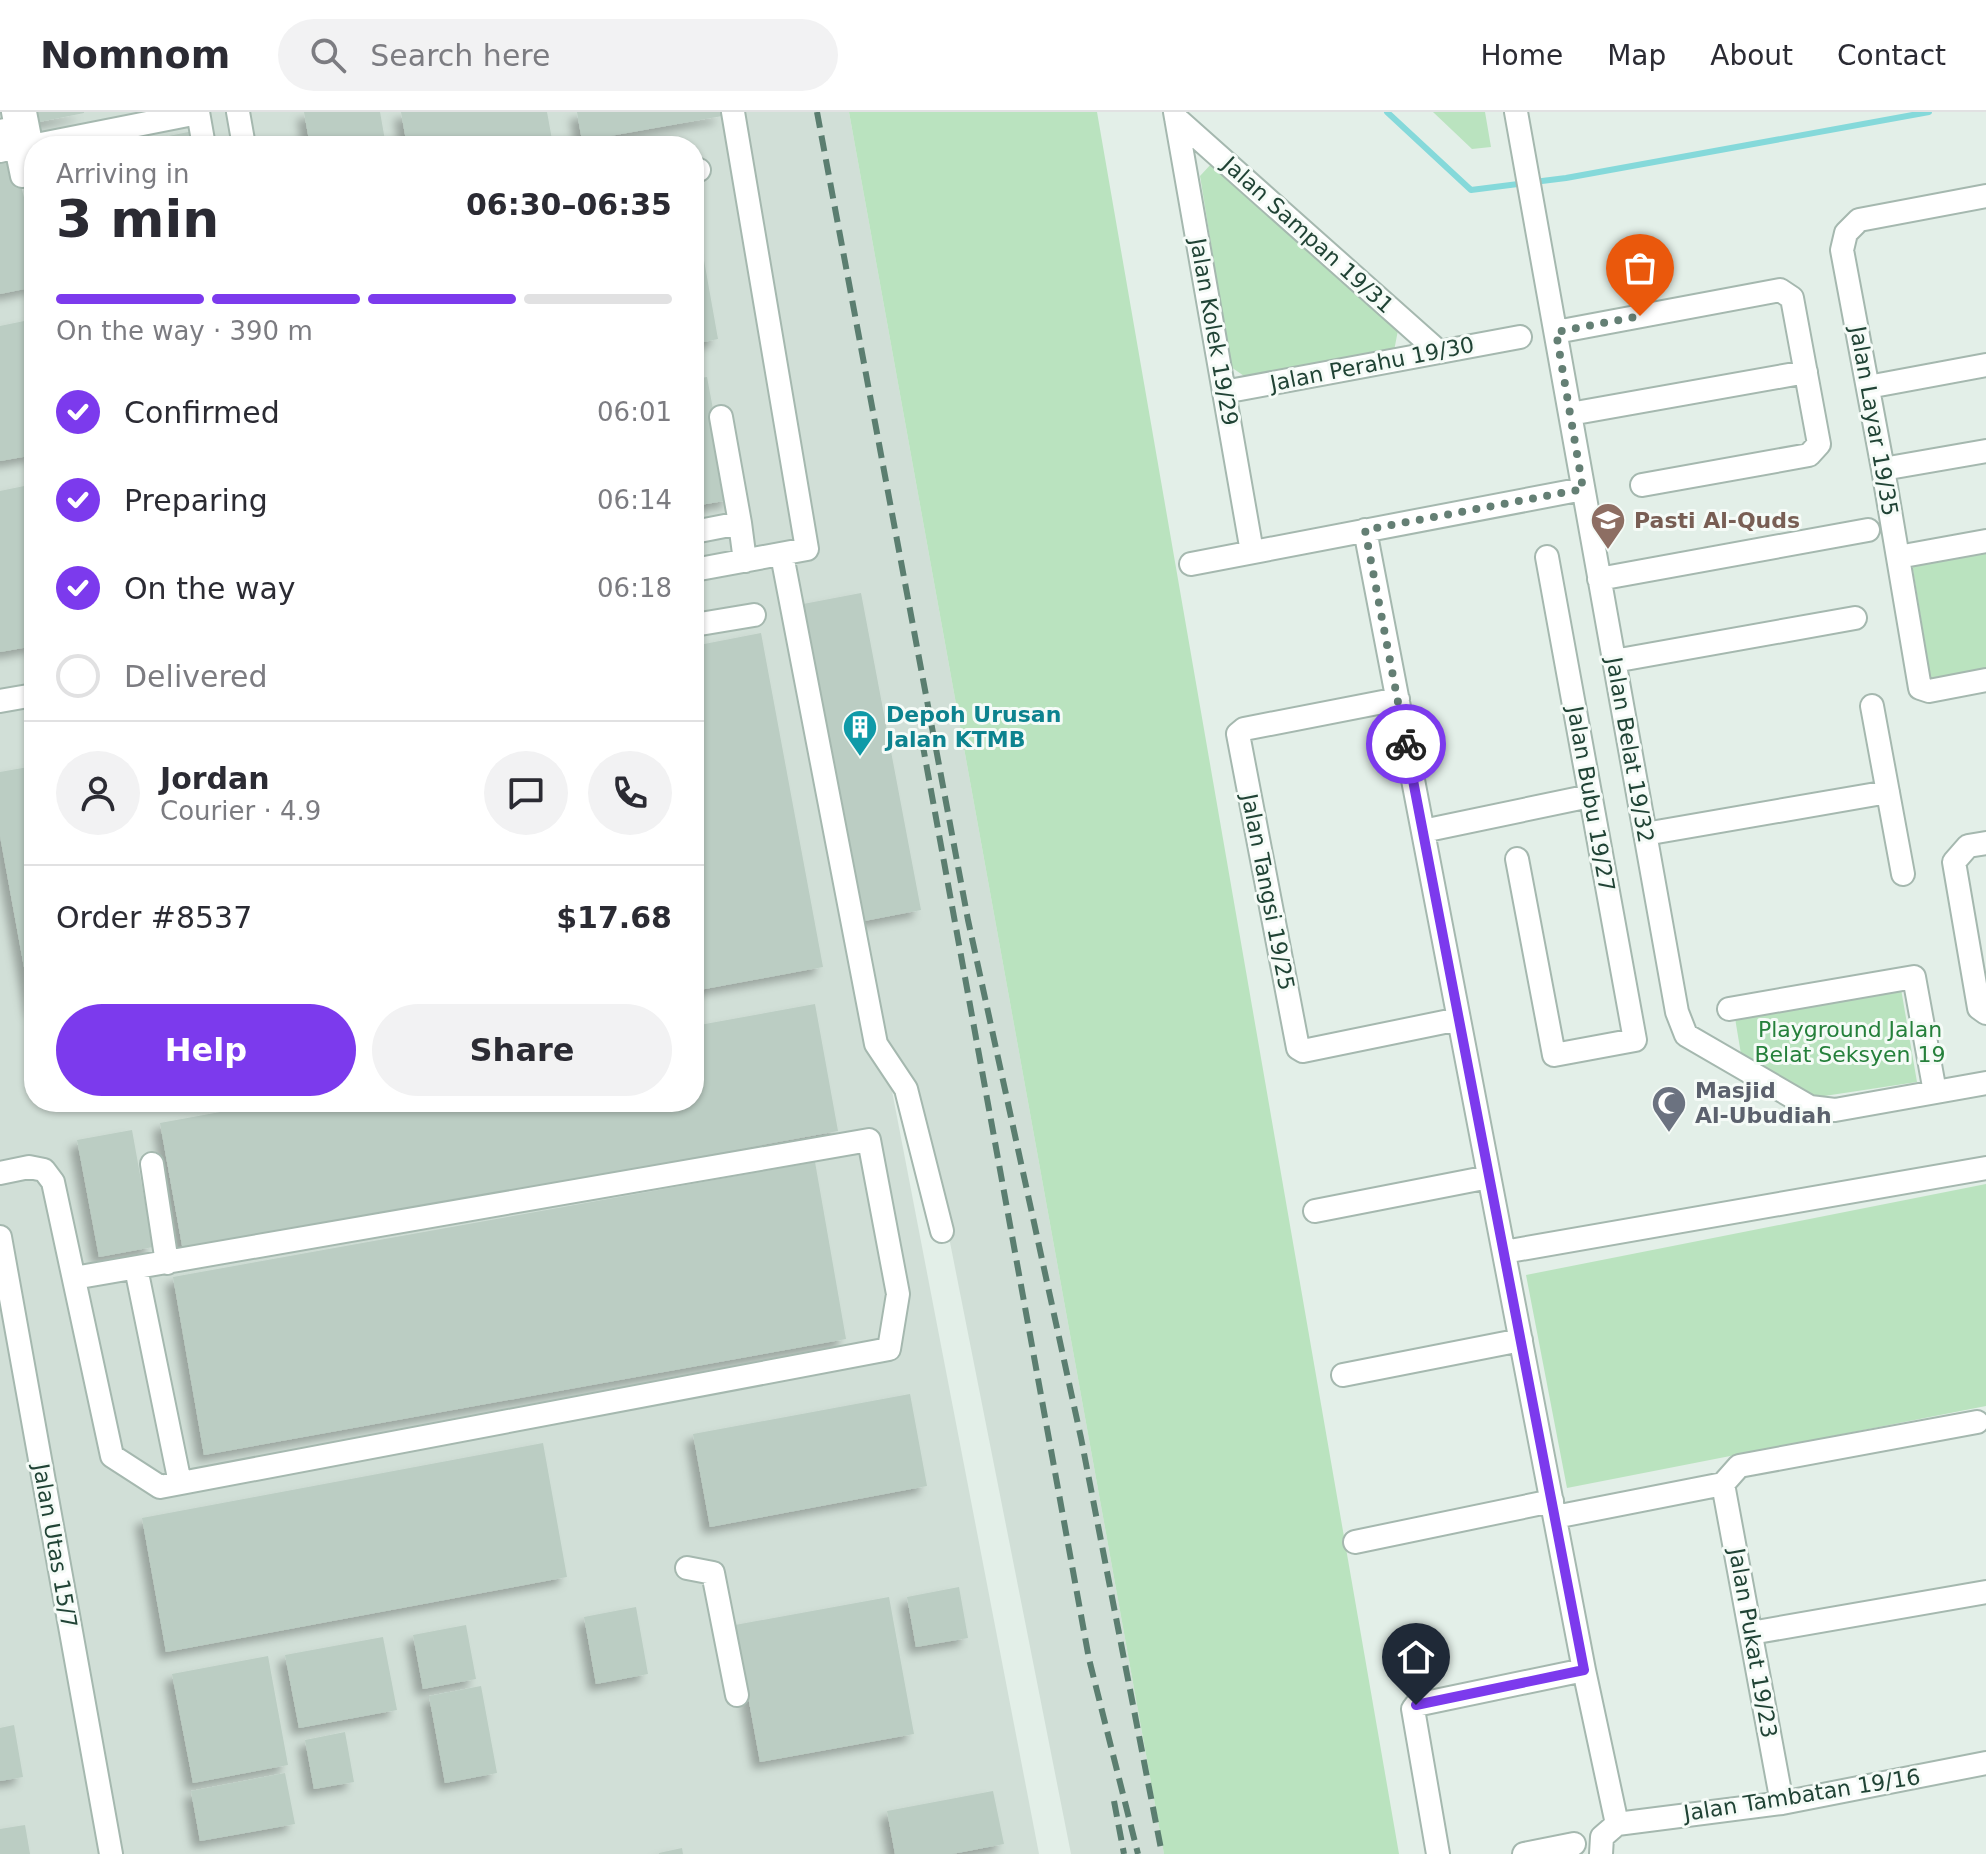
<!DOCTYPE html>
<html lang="en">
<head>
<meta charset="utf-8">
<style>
  :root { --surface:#fff; --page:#f2f2f3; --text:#2b2b33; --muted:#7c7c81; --line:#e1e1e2; --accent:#7c3aed }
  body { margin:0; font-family:"DejaVu Sans",sans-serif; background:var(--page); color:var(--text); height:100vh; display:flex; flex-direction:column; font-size:30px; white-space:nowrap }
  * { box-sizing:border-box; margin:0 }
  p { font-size:26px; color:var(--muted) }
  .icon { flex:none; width:44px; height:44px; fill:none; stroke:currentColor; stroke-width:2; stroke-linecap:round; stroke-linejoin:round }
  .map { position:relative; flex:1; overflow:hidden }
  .sheet { position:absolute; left:24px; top:24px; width:680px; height:976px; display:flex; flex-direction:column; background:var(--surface); border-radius:32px; box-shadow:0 2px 6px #0004 }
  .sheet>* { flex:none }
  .pin { position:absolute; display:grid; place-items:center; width:68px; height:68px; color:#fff; margin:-82px -34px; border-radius:50% 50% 50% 0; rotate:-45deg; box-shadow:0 0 8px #0007 }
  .pin .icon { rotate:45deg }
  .courier { position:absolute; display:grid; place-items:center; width:80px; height:80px; margin:-40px; border:6px solid #7c3aed; border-radius:50%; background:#fff; color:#222; box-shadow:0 2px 10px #0007 }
  .head em { font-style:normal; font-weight:800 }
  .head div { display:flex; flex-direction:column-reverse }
  .head { display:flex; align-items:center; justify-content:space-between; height:136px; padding:0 32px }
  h1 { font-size:52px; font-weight:800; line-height:60px }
  .bar { display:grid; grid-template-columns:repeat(4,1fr); gap:12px 8px; align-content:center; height:96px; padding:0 32px }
  .bar i { height:10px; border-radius:6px; background:var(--line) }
  .bar .selected { background:var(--accent) }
  .bar p { grid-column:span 4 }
  .line { display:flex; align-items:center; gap:20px; padding:0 32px; border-top:2px solid var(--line) }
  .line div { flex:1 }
  .round { display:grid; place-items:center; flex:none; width:84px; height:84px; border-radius:42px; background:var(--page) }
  ol { padding:0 32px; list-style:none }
  li { display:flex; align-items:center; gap:24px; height:88px }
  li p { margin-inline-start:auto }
  li .icon { padding:8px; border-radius:50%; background:var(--accent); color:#fff; stroke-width:4 }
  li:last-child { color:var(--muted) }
  li i { width:44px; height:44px; border:4px solid var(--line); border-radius:50% }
  .button { display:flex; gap:16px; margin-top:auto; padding:16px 32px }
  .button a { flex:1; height:92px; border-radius:48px; background:var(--accent); color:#fff; font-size:32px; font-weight:800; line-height:92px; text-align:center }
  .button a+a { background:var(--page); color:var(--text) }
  header { display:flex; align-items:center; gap:48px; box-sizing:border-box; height:112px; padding:0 40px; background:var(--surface); border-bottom:2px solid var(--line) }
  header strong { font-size:38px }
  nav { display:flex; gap:44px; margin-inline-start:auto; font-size:28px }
  .search { width:560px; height:72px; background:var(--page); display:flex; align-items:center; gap:20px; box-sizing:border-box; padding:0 28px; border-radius:44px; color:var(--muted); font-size:30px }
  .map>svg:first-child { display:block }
  .built { fill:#d1dfd7; fill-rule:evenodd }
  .green { fill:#bae3bf }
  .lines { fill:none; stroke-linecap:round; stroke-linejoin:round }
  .stream { stroke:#85d9da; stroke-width:6 }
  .building { fill:#bbcdc3; filter:url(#shadow) }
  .minor-casing { stroke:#a5b8af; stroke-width:26 }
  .minor { stroke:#fff; stroke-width:22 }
  .rail { stroke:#5b7e70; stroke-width:6; stroke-dasharray:16 8; stroke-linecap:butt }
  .done { stroke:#647f74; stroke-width:8; stroke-dasharray:0 14.4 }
  .route { stroke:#7c3aed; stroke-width:10 }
  .labels { text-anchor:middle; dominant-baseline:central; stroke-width:6; stroke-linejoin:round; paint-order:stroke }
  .street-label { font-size:22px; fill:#204335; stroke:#f5fbf7 }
  .education-label { font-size:22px; font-weight:bold; fill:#785e54; stroke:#f5fbf7; text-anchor:start }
  .culture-label { font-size:22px; font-weight:bold; fill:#0d838f; stroke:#f5fbf7; text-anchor:start }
  .park-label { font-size:22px; fill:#25803b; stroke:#f5fbf7 }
  .worship-label { font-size:22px; font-weight:bold; fill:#5b616d; stroke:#f5fbf7; text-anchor:start }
</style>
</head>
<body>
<header>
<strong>Nomnom</strong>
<div class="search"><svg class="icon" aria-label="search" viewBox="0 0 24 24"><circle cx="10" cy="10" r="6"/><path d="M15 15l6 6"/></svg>Search here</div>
<nav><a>Home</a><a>Map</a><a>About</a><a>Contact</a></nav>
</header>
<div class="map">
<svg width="1986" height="1742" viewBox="0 0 1986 1742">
  <defs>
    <filter id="shadow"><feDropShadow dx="-7" dy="7" stdDeviation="4" flood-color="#0004"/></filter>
  </defs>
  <rect width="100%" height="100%" fill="#e3efe8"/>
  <path class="built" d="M0 0H849L1164 1742H1071L926 1009 913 969 887 953 1039 1742H0ZM34 34H694V990H34Z"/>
  <path class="green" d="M849 0H1097L1399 1742H1164Z
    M1433 0H1485L1491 35 1472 37Z
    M1213 50 1399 213 1394 239 1247 266 1231 255 1200 64Z
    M1986 439V558L1931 568 1912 452Z
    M1900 871 1917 970 1811 986 1742 948 1734 900Z
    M1986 1072V1294L1567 1376 1526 1163Z"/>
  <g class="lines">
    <path class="stream" d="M1387 0 1471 78 1566 66 1929 0"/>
  </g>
  <path class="building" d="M37 0H84V1L39 10Z
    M304 0H380L386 34H310Z
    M401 0H547L553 33 407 34Z
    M577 0H721L722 4 582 29Z
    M193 19 196 34H125V33Z
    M13 44 34 123V175L0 182V46Z
    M696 103 718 227 694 232V104Z
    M34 207V343L0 349V214Z
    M707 265 730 388 694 394V267Z
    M34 372V534L0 540V379Z
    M861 481 921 798 859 810 798 493Z
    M761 521 823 855 694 879V534Z
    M34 654V899H32L0 724V660Z
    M815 892 838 1019 183 1139 160 1011 275 990H694V914Z
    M132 1018 153 1135 99 1145 77 1028Z
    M815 1050 846 1227 204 1343 173 1165Z
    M910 1282 927 1374 710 1415 693 1322Z
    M543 1331 567 1465 166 1540 142 1406Z
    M959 1475 968 1526 916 1535 907 1485Z
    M889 1485 914 1622 760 1650 735 1513Z
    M636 1495 648 1562 596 1572 584 1505Z
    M466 1513 476 1567 423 1577 413 1523Z
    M383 1525 397 1598 299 1616 285 1543Z
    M268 1544 288 1653 193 1671 172 1562Z
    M481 1574 497 1661 445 1671 429 1584Z
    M14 1613 23 1665 0 1669V1616Z
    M345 1620 354 1670 314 1677 305 1628Z
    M285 1661 295 1712 200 1729 191 1679Z
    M993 1679 1004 1732 952 1742H895L887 1699Z
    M25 1713 30 1742H0V1717Z
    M682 1736 683 1742H659V1741Z"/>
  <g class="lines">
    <g class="minor-casing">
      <path id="minor" d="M25 0 34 46
        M198 0 204 34
        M238 0 244 34
        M1175 0 1252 440
        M1516 0 1677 900 1686 923 1810 995 1835 998 1986 971
        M1176 6 1439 240
        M0 19 16 16 13 0
        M31 34 198 1
        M0 39 16 35 22 64
        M694 59 699 58
        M1986 84 1859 108 1846 121 1842 138 1883 357 1920 576 1929 579 1986 568
        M1556 220 1780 178 1792 186 1819 332 1809 343 1642 373
        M1868 275 1986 253
        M1224 280 1520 225
        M1570 302 1806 260
        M721 305 740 411
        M1883 357 1986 339
        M1365 418 1584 1558 1617 1712
        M694 420 740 411 745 449
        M782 443 876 932 906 977 942 1119
        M1898 445 1986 429
        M1191 452 1583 377
        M694 458 807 437 733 0
        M1599 467 1868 418
        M694 513 754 503
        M1614 549 1855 506
        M1398 587 1244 617 1238 622 1298 936 1303 939 1459 907
        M0 589 34 583
        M1872 594 1903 762
        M1423 719 1590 684
        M1645 722 1888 680
        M1986 731 1968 734 1954 750 1979 896 1986 901
        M1517 747 1554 943 1635 928 1547 445
        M1729 897 1914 865 1935 980
        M152 1052 167 1151
        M0 1061 29 1055 44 1058 53 1070 112 1344 160 1375 889 1237 898 1182 869 1028 74 1166
        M1315 1099 1489 1065
        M0 1125 111 1742
        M1504 1140 1986 1056
        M136 1156 180 1371
        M1343 1263 1521 1228
        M1723 1372 1782 1691
        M1723 1372 1739 1354 1977 1310
        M1555 1405 1723 1372
        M1355 1430 1552 1389
        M687 1456 713 1461 737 1583
        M1751 1521 1986 1480
        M1617 1712 1782 1691 1986 1651
        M1438 1742 1413 1597 1416 1593 1584 1558
        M1524 1742 1574 1732
        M1601 1742 1602 1725 1617 1712"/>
    </g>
    <use href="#minor" class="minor"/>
    <path class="rail" d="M817 0 968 808 1081 1326 1162 1742
      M922 629 1089 1547 1138 1742
      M1114 1689 1124 1742"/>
  </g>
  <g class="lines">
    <path class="done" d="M1406 632 1365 418 1583 377 1556 220 1640 204"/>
    <path class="route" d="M1406 632 1584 1558 1416 1593"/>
  </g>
  <defs>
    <g id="school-pin" transform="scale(1.8)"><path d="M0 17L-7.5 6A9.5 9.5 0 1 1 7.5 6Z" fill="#8d6e63" stroke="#f5fbf7"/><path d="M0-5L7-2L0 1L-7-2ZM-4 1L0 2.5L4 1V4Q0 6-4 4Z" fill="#fff"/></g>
    <g id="building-pin" transform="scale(1.8)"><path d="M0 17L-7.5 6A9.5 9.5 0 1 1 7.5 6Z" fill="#0f9aa8" stroke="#f5fbf7"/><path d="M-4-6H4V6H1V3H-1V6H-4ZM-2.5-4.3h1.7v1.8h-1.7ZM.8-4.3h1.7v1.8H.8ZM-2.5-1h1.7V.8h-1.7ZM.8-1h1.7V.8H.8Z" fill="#fff"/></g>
    <g id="mosque-pin" transform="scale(1.8)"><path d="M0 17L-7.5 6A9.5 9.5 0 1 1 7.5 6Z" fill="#6b7280" stroke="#f5fbf7"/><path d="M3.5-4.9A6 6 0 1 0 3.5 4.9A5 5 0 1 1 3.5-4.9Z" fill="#fff"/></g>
  </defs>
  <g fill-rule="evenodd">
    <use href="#school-pin" x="1608" y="408"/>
    <use href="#building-pin" x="860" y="615"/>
    <use href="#mosque-pin" x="1669" y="991"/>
  </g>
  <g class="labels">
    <g class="street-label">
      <text transform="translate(1308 123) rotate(42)">Jalan Sampan 19/31</text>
      <text transform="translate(1214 220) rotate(80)">Jalan Kolek 19/29</text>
      <text transform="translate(1372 252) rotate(-11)">Jalan Perahu 19/30</text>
      <text transform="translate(1874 309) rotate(80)">Jalan Layar 19/35</text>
      <text transform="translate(1630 638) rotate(80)">Jalan Belat 19/32</text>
      <text transform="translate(1591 687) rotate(80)">Jalan Bubu 19/27</text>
      <text transform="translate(1268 780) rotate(79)">Jalan Tangsi 19/25</text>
      <text transform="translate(55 1434) rotate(80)">Jalan Utas 15/7</text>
      <text transform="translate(1753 1531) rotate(80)">Jalan Pukat 19/23</text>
      <text transform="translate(1802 1683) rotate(-9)">Jalan Tambatan 19/16</text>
    </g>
    <g class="education-label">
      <text x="1634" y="408">Pasti Al-Quds</text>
    </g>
    <g class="culture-label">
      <text x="886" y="602">Depoh Urusan<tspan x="886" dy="25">Jalan KTMB</tspan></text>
    </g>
    <g class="park-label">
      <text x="1850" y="917">Playground Jalan<tspan x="1850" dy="25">Belat Seksyen 19</tspan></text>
    </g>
    <g class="worship-label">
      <text x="1695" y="978">Masjid<tspan x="1695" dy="25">Al-Ubudiah</tspan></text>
    </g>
  </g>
</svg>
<div class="pin" style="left:1640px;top:204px;background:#ea580c"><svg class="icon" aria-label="bag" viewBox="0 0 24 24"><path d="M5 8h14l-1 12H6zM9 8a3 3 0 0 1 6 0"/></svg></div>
<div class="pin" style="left:1416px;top:1593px;background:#1f2937"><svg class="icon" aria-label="home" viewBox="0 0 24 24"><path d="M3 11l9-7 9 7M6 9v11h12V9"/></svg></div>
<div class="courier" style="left:1406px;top:632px"><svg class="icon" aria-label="bike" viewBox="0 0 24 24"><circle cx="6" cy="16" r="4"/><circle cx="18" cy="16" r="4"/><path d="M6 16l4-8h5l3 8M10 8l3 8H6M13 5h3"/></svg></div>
<section class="sheet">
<div class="head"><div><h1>3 min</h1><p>Arriving in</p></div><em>06:30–06:35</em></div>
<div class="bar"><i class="selected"></i><i class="selected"></i><i class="selected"></i><i></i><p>On the way · 390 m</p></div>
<ol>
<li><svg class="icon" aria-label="check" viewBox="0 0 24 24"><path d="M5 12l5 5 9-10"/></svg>Confirmed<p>06:01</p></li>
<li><svg class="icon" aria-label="check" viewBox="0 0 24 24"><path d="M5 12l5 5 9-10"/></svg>Preparing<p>06:14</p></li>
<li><svg class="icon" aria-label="check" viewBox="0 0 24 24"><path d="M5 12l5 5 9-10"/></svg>On the way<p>06:18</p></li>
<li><i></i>Delivered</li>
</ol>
<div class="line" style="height:144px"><a class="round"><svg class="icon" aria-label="person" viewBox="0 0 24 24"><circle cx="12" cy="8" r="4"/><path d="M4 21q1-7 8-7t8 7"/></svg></a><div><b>Jordan</b><p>Courier · 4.9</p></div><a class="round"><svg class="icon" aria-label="chat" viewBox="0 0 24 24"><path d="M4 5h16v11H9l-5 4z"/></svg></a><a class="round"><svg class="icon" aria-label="phone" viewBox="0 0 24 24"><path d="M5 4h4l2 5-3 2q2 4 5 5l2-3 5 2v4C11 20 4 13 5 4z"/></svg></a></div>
<div class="line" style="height:104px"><div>Order #8537</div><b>$17.68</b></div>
<div class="button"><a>Help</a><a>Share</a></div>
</section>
</div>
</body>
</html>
